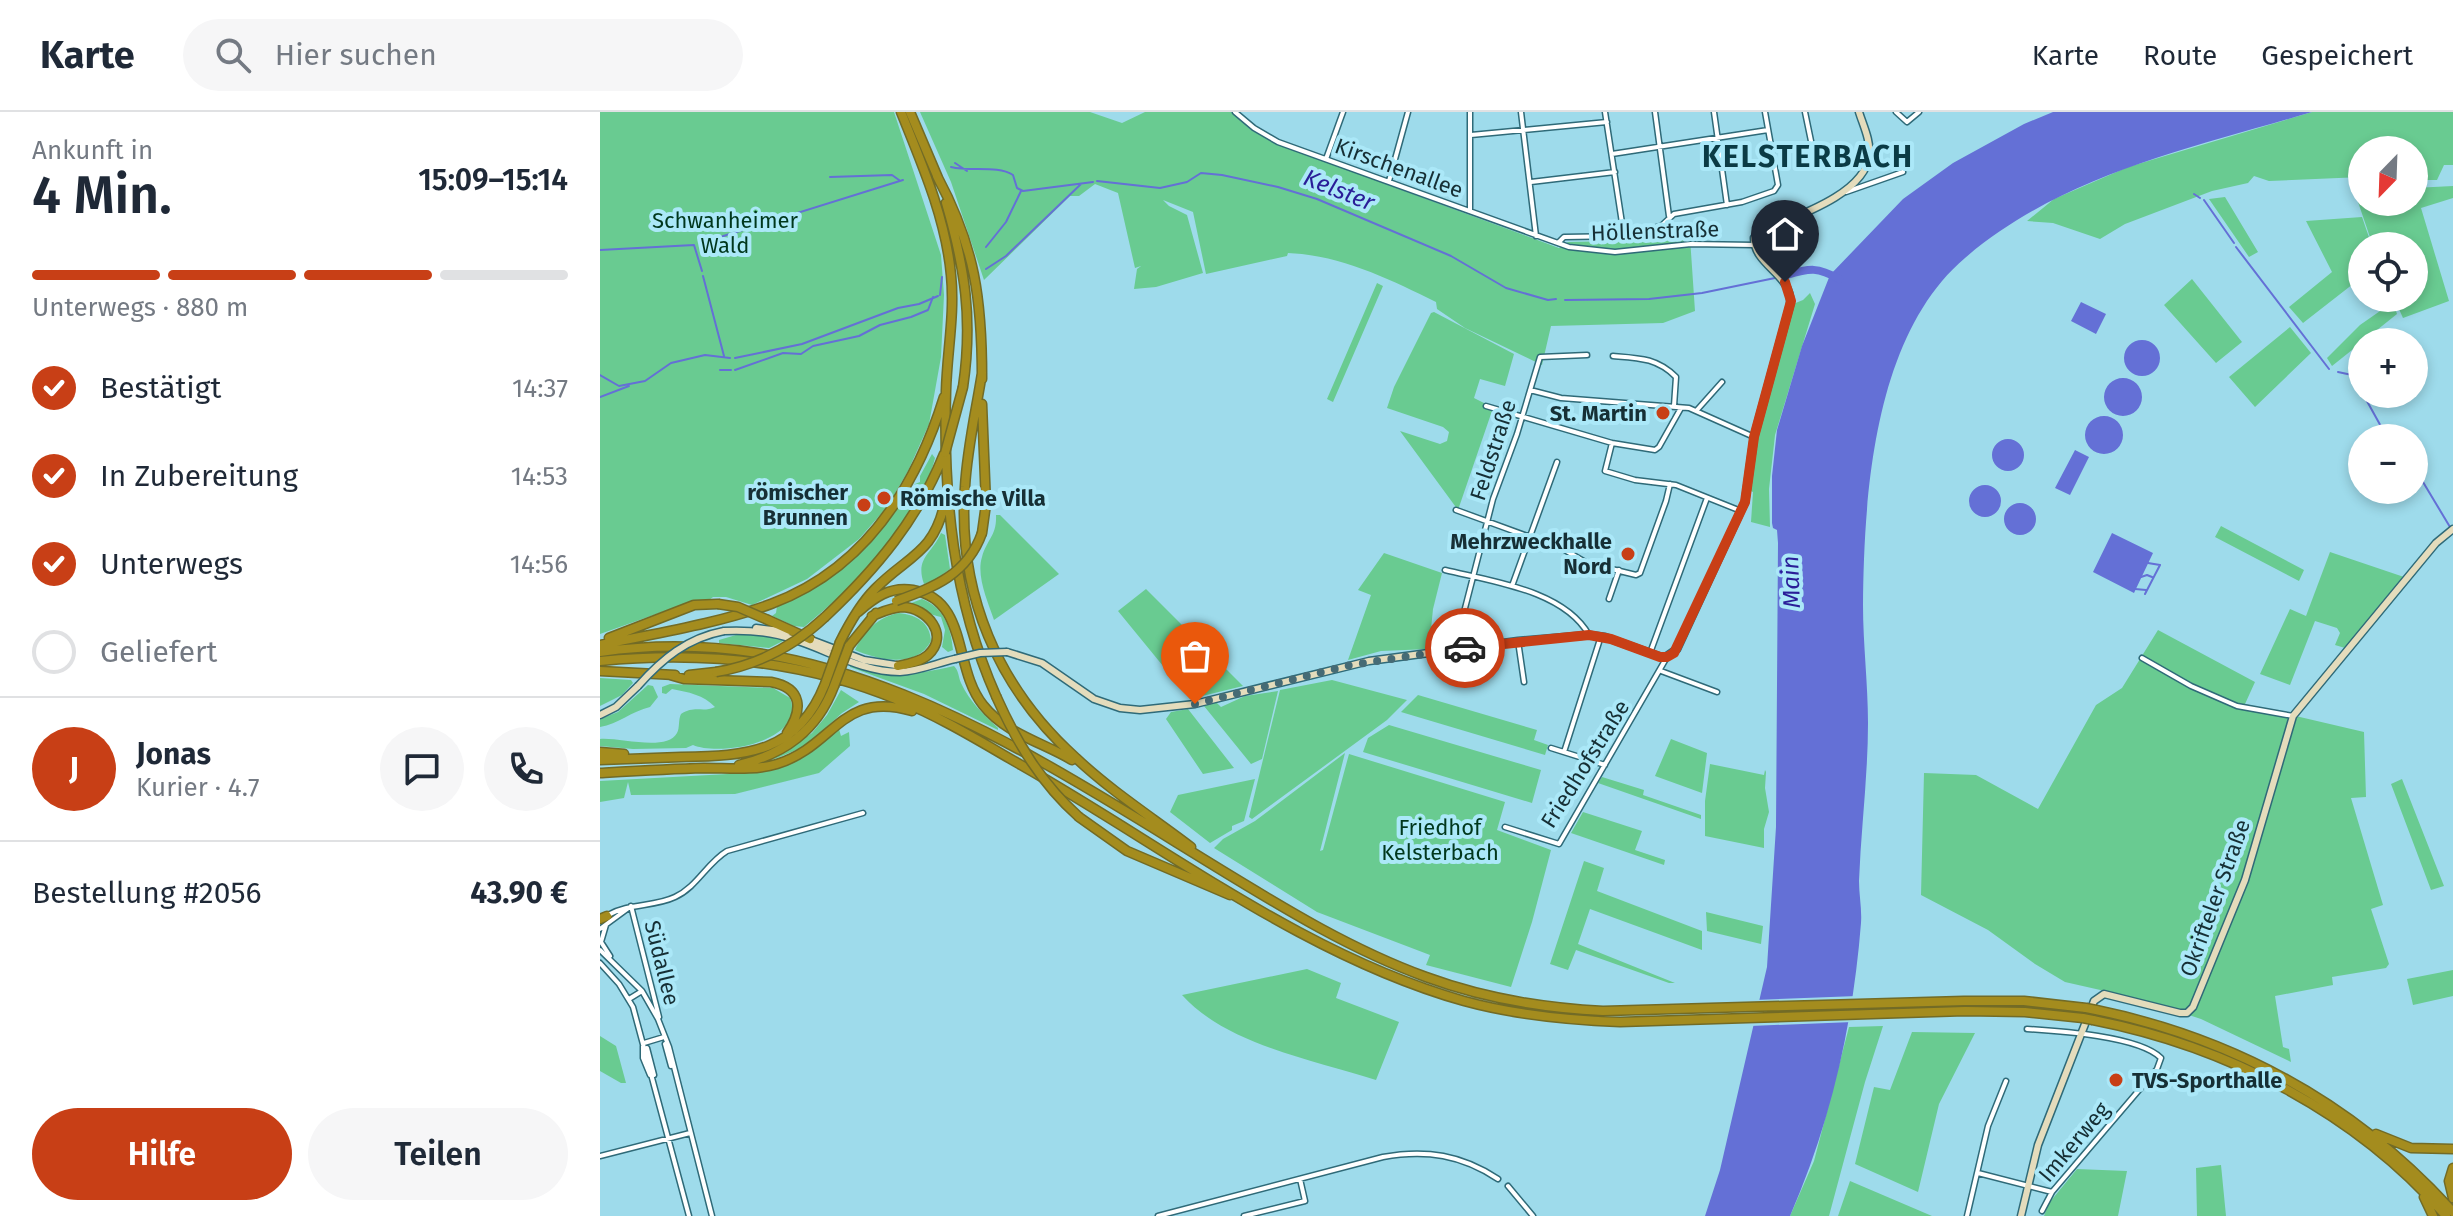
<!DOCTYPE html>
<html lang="de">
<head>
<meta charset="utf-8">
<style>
  :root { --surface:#fff; --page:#f6f6f7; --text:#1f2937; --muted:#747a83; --line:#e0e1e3; --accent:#c83f16 }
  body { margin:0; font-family:"Fira Sans",sans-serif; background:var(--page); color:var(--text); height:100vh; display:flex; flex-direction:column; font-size:30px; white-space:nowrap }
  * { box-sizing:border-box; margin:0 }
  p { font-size:26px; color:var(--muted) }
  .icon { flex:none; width:44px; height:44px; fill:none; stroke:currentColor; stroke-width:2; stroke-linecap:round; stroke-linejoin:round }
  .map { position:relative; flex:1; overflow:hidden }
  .side { display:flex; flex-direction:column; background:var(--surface); width:600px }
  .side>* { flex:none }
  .needle { width:52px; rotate:203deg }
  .fabs { position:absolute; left:1748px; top:24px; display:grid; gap:16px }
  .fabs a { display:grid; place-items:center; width:80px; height:80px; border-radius:50%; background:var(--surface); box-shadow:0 4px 12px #0003; font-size:40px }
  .pin { position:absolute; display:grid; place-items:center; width:68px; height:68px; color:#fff; margin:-82px -34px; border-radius:50% 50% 50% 0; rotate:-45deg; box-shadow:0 0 8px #0007 }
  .pin .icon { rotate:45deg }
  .courier { position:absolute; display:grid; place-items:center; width:80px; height:80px; margin:-40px; border:6px solid #c83f16; border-radius:50%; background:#fff; color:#222; box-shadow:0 2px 10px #0007 }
  .summary em { font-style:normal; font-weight:600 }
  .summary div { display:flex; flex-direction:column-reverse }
  .summary { display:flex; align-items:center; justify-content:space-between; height:136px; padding:0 32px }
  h1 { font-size:52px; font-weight:600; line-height:60px }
  .bar { display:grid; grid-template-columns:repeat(4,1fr); gap:12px 8px; align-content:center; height:96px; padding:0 32px }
  .bar i { height:10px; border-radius:6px; background:var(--line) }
  .bar .current { background:var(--accent) }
  .bar p { grid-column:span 4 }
  .line { display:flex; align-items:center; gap:20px; padding:0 32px; border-top:2px solid var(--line) }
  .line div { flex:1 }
  .round { display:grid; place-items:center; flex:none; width:84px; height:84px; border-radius:42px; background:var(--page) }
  ol { padding:0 32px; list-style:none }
  li { display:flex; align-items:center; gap:24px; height:88px }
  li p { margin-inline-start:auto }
  li .icon { padding:8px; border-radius:50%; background:var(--accent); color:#fff; stroke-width:4 }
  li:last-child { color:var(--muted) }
  li i { width:44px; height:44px; border:4px solid var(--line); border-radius:50% }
  .action { display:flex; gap:16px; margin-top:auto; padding:16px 32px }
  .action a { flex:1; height:92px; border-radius:48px; background:var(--accent); color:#fff; font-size:32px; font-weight:600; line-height:92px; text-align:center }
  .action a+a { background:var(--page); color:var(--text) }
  header { display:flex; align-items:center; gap:48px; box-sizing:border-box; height:112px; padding:0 40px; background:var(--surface); border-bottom:2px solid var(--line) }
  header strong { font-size:38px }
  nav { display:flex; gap:44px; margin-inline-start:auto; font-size:28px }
  .search { width:560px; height:72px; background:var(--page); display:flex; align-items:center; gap:20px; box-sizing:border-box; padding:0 28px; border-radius:44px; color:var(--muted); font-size:30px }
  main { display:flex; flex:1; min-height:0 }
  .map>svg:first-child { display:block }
  .green { fill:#69cb91 }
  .water { fill:#6470d6 }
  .pier { fill:#9edbeb }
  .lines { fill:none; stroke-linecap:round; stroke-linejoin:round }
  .stream { stroke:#6470d6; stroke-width:2 }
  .river { stroke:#6470d6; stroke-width:8 }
  .street-casing { stroke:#2f6a78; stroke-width:7 }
  .secondary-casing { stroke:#2f6a78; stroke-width:9 }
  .highway-casing { stroke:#726b26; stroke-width:11 }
  .street { stroke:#fff; stroke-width:4 }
  .secondary { stroke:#e4dcbc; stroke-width:6 }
  .highway { stroke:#a48c1e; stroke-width:8 }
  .secondary-bridge-casing { stroke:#2f6a78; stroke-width:9; stroke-linecap:butt }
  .highway-bridge-casing { stroke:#726b26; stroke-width:11; stroke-linecap:butt }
  .secondary-bridge { stroke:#e4dcbc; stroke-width:6 }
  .highway-bridge { stroke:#a48c1e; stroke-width:8 }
  .done { stroke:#466b75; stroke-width:8; stroke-dasharray:0 14.4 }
  .route { stroke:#c83f16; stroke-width:10 }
  .poi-dot { fill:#c83f16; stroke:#abe8f8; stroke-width:3 }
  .labels { text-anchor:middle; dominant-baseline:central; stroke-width:8; stroke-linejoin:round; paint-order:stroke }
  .street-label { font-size:22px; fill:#162f35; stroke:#abe8f8 }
  .park-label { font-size:22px; fill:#00371c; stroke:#abe8f8 }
  .poi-label { font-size:22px; font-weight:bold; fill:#162f35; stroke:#abe8f8; text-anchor:end }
  .water-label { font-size:24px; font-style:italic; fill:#2a1e98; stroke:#abe8f8 }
  .district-label { font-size:30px; font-weight:bold; letter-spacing:2px; fill:#0b3b45; stroke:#abe8f8 }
</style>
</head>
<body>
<header>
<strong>Karte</strong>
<div class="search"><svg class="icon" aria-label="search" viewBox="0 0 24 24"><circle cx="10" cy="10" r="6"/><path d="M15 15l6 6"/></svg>Hier suchen</div>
<nav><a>Karte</a><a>Route</a><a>Gespeichert</a></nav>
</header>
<main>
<section class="side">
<div class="summary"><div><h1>4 Min.</h1><p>Ankunft in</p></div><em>15:09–15:14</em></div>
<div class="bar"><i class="current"></i><i class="current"></i><i class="current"></i><i></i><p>Unterwegs · 880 m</p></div>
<ol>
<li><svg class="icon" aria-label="check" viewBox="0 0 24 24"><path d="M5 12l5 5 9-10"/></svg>Bestätigt<p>14:37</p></li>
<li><svg class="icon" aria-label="check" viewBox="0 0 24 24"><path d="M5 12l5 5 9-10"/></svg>In Zubereitung<p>14:53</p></li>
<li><svg class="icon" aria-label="check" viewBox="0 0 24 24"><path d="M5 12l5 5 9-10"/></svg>Unterwegs<p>14:56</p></li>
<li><i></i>Geliefert</li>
</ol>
<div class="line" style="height:144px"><b class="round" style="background:var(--accent);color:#fff">J</b><div><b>Jonas</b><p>Kurier · 4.7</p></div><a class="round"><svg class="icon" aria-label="chat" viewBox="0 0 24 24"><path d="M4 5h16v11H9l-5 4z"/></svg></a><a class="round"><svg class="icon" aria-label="phone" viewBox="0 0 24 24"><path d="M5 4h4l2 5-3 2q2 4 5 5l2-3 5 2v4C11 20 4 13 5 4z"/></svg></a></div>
<div class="line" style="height:104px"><div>Bestellung #2056</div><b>43.90 €</b></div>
<div class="action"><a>Hilfe</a><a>Teilen</a></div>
</section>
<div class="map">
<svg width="1853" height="1104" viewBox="0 0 1853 1104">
  <rect width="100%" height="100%" fill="#9edbeb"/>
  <path class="green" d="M0 0H294L341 143 344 183 341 245 329 312 308 359 287 395 259 427 207 467 152 493 126 485H113L109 488 90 490 0 522Z
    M320 0H490L522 11 545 0H631L651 18 677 32 959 136 968 130 1022 129 1089 111 1095 199 1063 211 951 214 942 253 865 216 837 197 836 190C789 167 741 143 688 141L687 144 606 162 593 100 563 88 569 94 587 103 603 161 556 175 534 177 537 157 541 154 535 156 518 81 495 72 479 84H470L384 168 351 70Z
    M1712 0H1853V53H1844L1837 68H1814V38H1762V65L1669 69 1654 64 1648 71 1612 79 1525 112 1500 127 1453 111 1427 109 1454 87 1528 55Z
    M1756 70H1762V90H1814V76L1853 74V86L1821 96 1849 189 1803 206 1794 186H1814V134H1773L1758 90Z
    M1625 85 1658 140 1649 145 1609 87Z
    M1762 105 1772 134H1762V165L1703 211 1689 195 1732 160 1706 109Z
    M1592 167 1642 230 1616 251 1564 193Z
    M777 171 783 174 733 290 727 287Z
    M1210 181 1215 192 1175 323 1169 377 1170 415 1151 410 1153 380 1148 378 1162 295 1193 192 1203 188Z
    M1793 190 1797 202 1732 254 1727 246 1760 213Z
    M834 200 914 242 905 274 880 267 874 286 884 291 892 299 858 398 800 319 840 332 847 329 849 320 843 315 787 296 794 275 831 201Z
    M1690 215 1711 241 1655 295 1629 265Z
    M332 342 335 346C320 410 253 475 204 515L194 514 172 504 176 501 177 494C240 464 277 430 315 372L320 370V364Z
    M396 403H400L459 462 394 508C388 490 376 464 382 445 387 427 397 424 396 403Z
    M1621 414 1704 458 1699 469 1615 425Z
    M341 421 345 423 350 457 335 468 324 472C315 446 331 443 341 421Z
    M1730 440 1804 465 1745 536 1735 533 1740 521 1737 516 1715 509 1690 573 1660 562 1690 497 1706 504Z
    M784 441 842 461 833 497 829 537 781 539 748 548 771 483 758 478Z
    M546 477 643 574 590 587 518 499Z
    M322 487C344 496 351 515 353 538L348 540 342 535 345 518 341 505C330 503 319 496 306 493Z
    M299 501C316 503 330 510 331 529 316 558 275 547 255 538 264 519 278 505 299 501Z
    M1558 518 1655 570 1645 592 1764 620 1766 685 1751 686 1783 793 1771 797 1789 852 1786 856 1732 865 1733 873 1675 884 1683 935 1689 937 1691 950 1601 907 1540 887 1465 870 1435 852 1388 818 1321 783 1324 661 1376 663 1438 697 1496 593 1522 576Z
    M153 522 185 528 169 536 119 531V528L136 523Z
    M250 553C290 566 314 563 354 554 359 559 358 564 361 571 369 589 384 603 398 616V618L324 582 250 555Z
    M0 566 31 568 33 571 22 583 0 594Z
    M732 568 807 588 787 608 652 707 649 705 680 578Z
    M70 572 173 576 190 586C207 629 121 645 93 633L86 636 33 637 0 634V627C18 625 67 640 77 621 80 616 78 608 81 602 95 593 103 601 115 595 104 583 88 580 72 577L66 582 62 581V575Z
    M48 573 53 574 58 585 50 595C32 599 18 612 0 615V607L18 600Z
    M241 578 259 590 242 601 206 634 172 648 212 621 227 603Z
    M678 579 662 647 651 652 604 594 616 590 621 595 645 584Z
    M818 583 937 618 934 628 948 633 945 643 801 600Z
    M588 597 634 656 603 662 566 607 571 600Z
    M789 613 941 658 932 691 763 640 768 626Z
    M239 617 241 624 249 620 250 634 219 661 135 682 31 683 28 670 24 686 0 690V669L164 660 199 648Z
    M1071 627 1107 641 1102 681 1055 664Z
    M745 641 720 739 723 738 749 642 905 690 897 718 951 738 932 810 911 875 826 853 830 843 717 800 614 736 623 727 655 709Z
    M1110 652 1164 663 1165 658 1166 660 1165 676 1169 700 1164 717V736L1105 724V689Z
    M1002 665 1044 678 1043 683 1101 703V707L998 671Z
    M655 667 644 709 632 714V718L610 731 570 700 578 683Z
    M1802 667 1844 774 1831 778 1791 672Z
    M983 700 1042 719 1035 738 1065 748 1064 753 971 721Z
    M984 749 1004 756 997 779 1102 819V838L990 797 978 832 1075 871H1069L976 838 968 858 950 852Z
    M1106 800 1163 814 1161 832 1107 819Z
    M707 857 741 871 736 886 799 910 776 968C714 948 627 933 582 883Z
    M1853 858V884L1813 893 1807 867Z
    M1283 914 1265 970 1229 1104H1190L1214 1049 1249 915Z
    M1312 920 1375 921 1339 992 1318 1080 1255 1052 1274 975 1290 978Z
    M0 924 16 934 26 971H21L0 959Z
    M1621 1053 1626 1104H1597L1596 1056Z
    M1477 1057 1527 1059 1518 1104H1444L1449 1091Z
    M1250 1069 1332 1104H1238Z"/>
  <path class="water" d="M1453 0H1712C1592 36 1463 62 1365 146 1274 223 1264 382 1263 493 1263 532 1268 572 1268 611 1268 664 1261 716 1259 769 1259 783 1262 797 1261 811 1253 912 1231 1010 1190 1104H1105L1120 1058 1167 855 1176 715 1178 431 1177 418 1173 416 1172 411V364L1177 318 1202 234 1230 163 1303 87 1353 51 1424 12Z
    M1481 190 1506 202 1496 222 1471 209Z
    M1524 246a18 18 0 1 1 36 0a18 18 0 1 1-36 0Z
    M1504 285a19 19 0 1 1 38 0a19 19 0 1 1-38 0Z
    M1485 323a19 19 0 1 1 38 0a19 19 0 1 1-38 0Z
    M1392 343a16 16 0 1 1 32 0a16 16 0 1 1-32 0Z
    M1475 338 1489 345 1470 383 1455 376Z
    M1369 389a16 16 0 1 1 32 0a16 16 0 1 1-32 0Z
    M1404 407a16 16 0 1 1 32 0a16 16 0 1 1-32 0Z
    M1512 421 1553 441 1534 481 1493 460Z"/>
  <path class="pier" d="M1257 884 1253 910 1150 914 1155 888Z"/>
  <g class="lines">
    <path class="stream" d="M355 51 367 59
      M351 55C371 60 397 53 413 63L417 76 423 79 493 70
      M230 65 292 63 299 68
      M497 69 560 76 587 70 601 61 622 63 678 75 717 87 851 144 906 176 948 188 956 187
      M1594 82 1600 86
      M1604 88 1634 131
      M101 131 303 68
      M386 135 406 110 421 79
      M1636 135 1729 257
      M0 138 94 133 102 159
      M386 157 406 144 481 72
      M103 164 124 244
      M340 183 342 165
      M965 188 1049 187 1102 181 1175 166
      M135 246 202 232 298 196 319 192 338 184
      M120 258H131
      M135 258 183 241 201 242 213 234 259 224 280 213 311 205 328 198 333 185
      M1738 260 1752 263 1761 280
      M0 263 19 274 45 269 71 251 105 243 130 246
      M1763 282 1783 318 1791 326
      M0 285 29 274
      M1814 355 1850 415
      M1541 465 1547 463 1552 465
      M1535 477 1546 478
      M1545 482 1560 453 1548 451"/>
    <path class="river" d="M1187 163C1210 156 1218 155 1239 167"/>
    <g class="street-casing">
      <path id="street" d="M635 0 654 16 678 30 969 135 1015 140 1091 132 1154 133
        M870 0V99
        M921 0 936 124
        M1005 0 1024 124
        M1055 0 1069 104
        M1114 0 1127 93
        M1205 0 1211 29
        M1296 0 1307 10 1319 0
        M871 23 1007 10
        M1012 42 1168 18
        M726 47 743 0
        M789 69 808 0
        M931 70 1015 60
        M1246 80 1303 60
        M958 131 964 125 1024 124 1061 114 1074 102 1142 90 1174 79 1178 73 1165 0
        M1013 244C1039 246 1057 246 1076 265L1074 294
        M930 278 961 286 1089 296 1154 325
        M886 294 1012 331 1055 338 1059 335 1081 296
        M1097 298 1122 270
        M1012 331 1005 359 1035 368 1076 373 1141 399
        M856 398 963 437 987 451 1036 463 1040 461 1066 389 1070 372
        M845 458C890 469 964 478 989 523
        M912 474 957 350
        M1009 487 1019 458
        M918 529 924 570
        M1050 541 1107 386
        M1542 546 1591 574 1637 594 1693 604
        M1061 559 1117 580
        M867 562 863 504 893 387 917 322 940 245 987 243
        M951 636 1005 653
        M964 640 1001 524
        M905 715 959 732 1067 545
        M31 794 59 905
        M8 803C29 791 54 795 75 785 97 775 107 751 127 739L263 701
        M6 813 1 830 10 844
        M0 817 30 795
        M0 838 42 879 58 907 69 935 112 1104
        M0 851 19 872 33 895 89 1104
        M29 887 42 879
        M1427 917C1459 919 1539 924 1561 946L1557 957 1452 1080 1442 1099
        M44 931 64 925
        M65 932 71 954
        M43 934V946L50 963
        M47 936 54 963
        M0 1044 90 1021
        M1378 1061 1452 1080
        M908 1074 933 1104
        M558 1104 783 1045C826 1037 862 1043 898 1067
        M644 1104 705 1089 700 1067
        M1367 1104 1388 1014 1406 969"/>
    </g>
    <g class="secondary-casing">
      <path id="secondary" d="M156 516 188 520
        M124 519C147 518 170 519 192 527 228 538 261 560 300 560 319 559 337 551 355 547
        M206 526 264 548 302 554
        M407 540 442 551 494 587 520 596 540 598 595 592 769 549 918 529 989 523 1005 525 1064 546 1077 537 1145 390 1154 325 1190 193C1194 163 1154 154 1154 126L1159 120C1191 106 1266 83 1269 43 1271 29 1263 13 1259 0
        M0 603 16 595 38 574
        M1421 1104 1438 1033 1494 889 1504 882 1580 901H1587L1593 895 1645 768 1693 604 1836 431 1853 417"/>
    </g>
    <g class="highway-casing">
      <path id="highway" d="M301 0C322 52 346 107 351 163 355 202 347 240 346 279 343 384 353 487 396 584
        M310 0 338 66
        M337 64C375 135 382 187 382 267
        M346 91C365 156 373 207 363 275
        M382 261C376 299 367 337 365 375 357 481 398 576 476 646 511 679 553 706 591 735
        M382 421 386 392 382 292
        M258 500C274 486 290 474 313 478 369 488 353 556 383 593 406 622 442 630 472 648
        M272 504C282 500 292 495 303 495 327 496 350 523 328 543 320 550 308 552 298 554
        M225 505C276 457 318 407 344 342
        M168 508 210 527
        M9 526 94 493 118 492
        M240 530C249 512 260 492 275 477 307 444 334 442 345 390
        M0 533C57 521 116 512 171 492 265 457 316 375 344 285
        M249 534 276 501
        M0 540C232 505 430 641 618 756 685 797 752 838 826 865 883 886 942 896 1003 899L1364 889H1424L1486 896
        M0 549C101 539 204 549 298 588 341 605 381 630 421 653 564 734 704 844 864 889 915 903 967 908 1020 910L1365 899 1425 900 1483 906
        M0 559 75 563
        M70 563 84 567 171 570C203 576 203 598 187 621
        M89 563 116 560
        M0 640 24 642
        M0 648C27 647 54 646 81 645 147 644 198 641 225 572
        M139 653C184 642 217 619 234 574
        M0 661C35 659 69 657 104 656 129 656 153 659 177 652 235 634 241 578 312 599
        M479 705 527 739 630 783
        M0 807 7 804
        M1496 898C1636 927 1757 994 1853 1100
        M1493 908C1626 934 1756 1000 1846 1104
        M1776 1022 1811 1036 1853 1037
        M1853 1056 1849 1069 1853 1086
        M1824 1085 1833 1104"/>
    </g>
    <use href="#street" class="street"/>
    <use href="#secondary" class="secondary"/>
    <use href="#highway" class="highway"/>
    <g class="secondary-bridge-casing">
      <path id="secondary-bridge" d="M355 547 380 541 407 540
        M38 574C62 547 87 526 124 519"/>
    </g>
    <g class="highway-bridge-casing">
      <path id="highway-bridge" d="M345 341 363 275
        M296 489C334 475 367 463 382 421
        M118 492 138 495 168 508
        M116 560C158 553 194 534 225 505
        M225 572 240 530
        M234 574 249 534
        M396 584C417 631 441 671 479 705
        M1486 896 1496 898
        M1483 906 1493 908"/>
    </g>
    <use href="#secondary-bridge" class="secondary-bridge"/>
    <use href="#highway-bridge" class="highway-bridge"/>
  </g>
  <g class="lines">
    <path class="done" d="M595 592 751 553 865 536"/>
    <path class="route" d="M865 536 989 523 1011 527 1060 545H1067L1074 541 1145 390 1154 325 1191 189 1185 170"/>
  </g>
  <g class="poi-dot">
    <circle cx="1063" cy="301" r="8"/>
    <circle cx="284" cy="386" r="8"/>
    <circle cx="264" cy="393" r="8"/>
    <circle cx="1028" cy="442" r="8"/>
    <circle cx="1516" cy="968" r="8"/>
  </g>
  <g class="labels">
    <g class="street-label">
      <text transform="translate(799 56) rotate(20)">Kirschenallee</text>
      <text transform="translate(1055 119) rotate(-2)">Höllenstraße</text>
      <text transform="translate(893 338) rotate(-72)">Feldstraße</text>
      <text transform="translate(985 652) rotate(-58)">Friedhofstraße</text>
      <text transform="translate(1615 786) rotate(-70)">Okrifteler Straße</text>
      <text transform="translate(62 851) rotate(76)">Südallee</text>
      <text transform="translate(1474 1030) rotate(-50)">Imkerweg</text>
    </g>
    <g class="park-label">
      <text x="125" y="108">Schwanheimer<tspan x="125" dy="25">Wald</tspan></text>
      <text x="840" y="715">Friedhof<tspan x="840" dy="25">Kelsterbach</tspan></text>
    </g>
    <g class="poi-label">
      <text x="1047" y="301">St. Martin</text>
      <text x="248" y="380">römischer<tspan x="248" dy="25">Brunnen</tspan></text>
      <text x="300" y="386" text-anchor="start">Römische Villa</text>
      <text x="1012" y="429">Mehrzweckhalle<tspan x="1012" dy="25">Nord</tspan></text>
      <text x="1532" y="968" text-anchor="start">TVS-Sporthalle</text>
    </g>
    <g class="water-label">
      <text transform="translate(739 78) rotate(22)">Kelster</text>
      <text transform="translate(1191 470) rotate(-92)">Main</text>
    </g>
    <g class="district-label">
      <text x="1208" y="45">KELSTERBACH</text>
    </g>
  </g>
</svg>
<div class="fabs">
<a><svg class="needle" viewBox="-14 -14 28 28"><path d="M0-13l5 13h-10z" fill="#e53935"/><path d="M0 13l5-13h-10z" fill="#747a83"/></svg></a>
<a><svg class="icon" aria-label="locate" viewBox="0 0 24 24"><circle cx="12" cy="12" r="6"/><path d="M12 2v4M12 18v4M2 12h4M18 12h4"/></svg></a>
<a>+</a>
<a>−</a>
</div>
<div class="pin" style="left:595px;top:592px;background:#ea580c"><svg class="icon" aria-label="bag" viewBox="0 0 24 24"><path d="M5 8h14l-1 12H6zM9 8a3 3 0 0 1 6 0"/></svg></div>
<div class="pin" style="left:1185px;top:170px;background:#1f2937"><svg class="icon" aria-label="home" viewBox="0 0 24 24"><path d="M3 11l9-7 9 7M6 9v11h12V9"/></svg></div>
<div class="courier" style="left:865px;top:536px"><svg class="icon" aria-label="car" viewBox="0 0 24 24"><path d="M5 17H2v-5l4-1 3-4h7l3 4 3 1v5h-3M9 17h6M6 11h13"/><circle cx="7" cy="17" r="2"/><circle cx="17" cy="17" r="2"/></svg></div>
</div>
</main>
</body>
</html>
